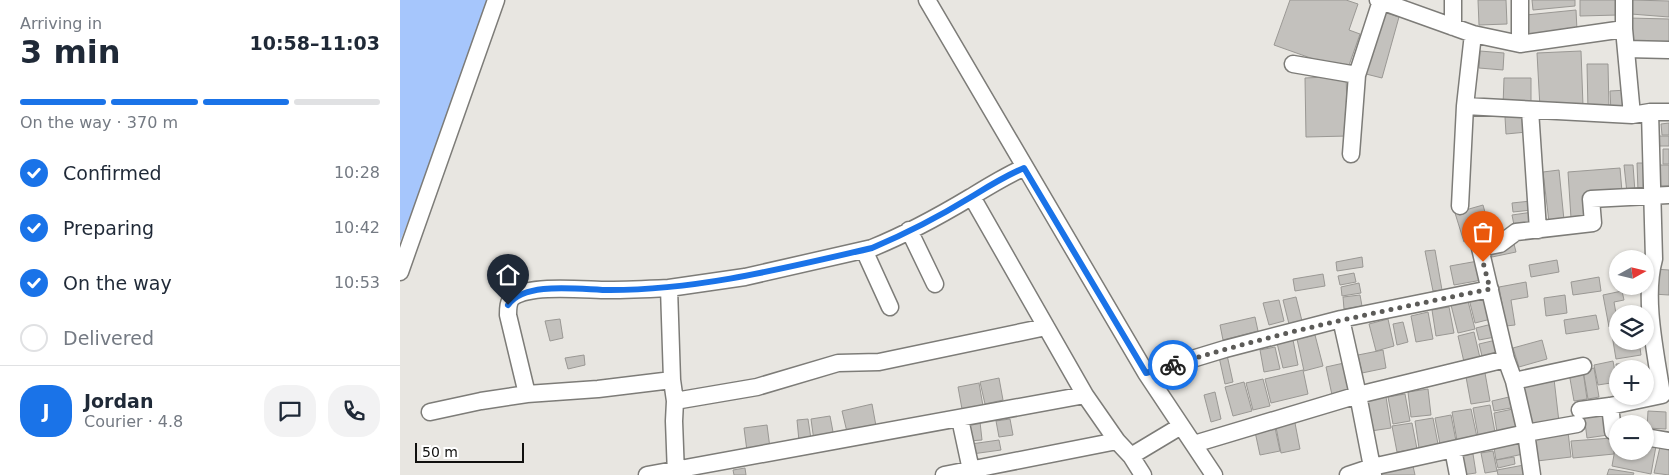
<!DOCTYPE html>
<html lang="en">
<head>
<meta charset="utf-8">
<style>
  :root { --surface:#fff; --page:#f2f2f3; --text:#1f2937; --muted:#747a83; --line:#e0e1e3; --accent:#1a73e8 }
  body { margin:0; font-family:"DejaVu Sans",sans-serif; background:var(--page); color:var(--text); height:100vh; display:flex; flex-direction:column; font-size:19px; white-space:nowrap }
  * { box-sizing:border-box; margin:0 }
  p { font-size:16px; color:var(--muted) }
  .icon { flex:none; width:28px; height:28px; fill:none; stroke:currentColor; stroke-width:2; stroke-linecap:round; stroke-linejoin:round }
  .map { position:relative; flex:1; overflow:hidden }
  .side { display:flex; flex-direction:column; background:var(--surface); width:400px }
  .side>* { flex:none }
  .needle { width:32px; rotate:82deg }
  .fabs { position:absolute; left:1209px; top:250px; display:grid; gap:10px }
  .fabs a { display:grid; place-items:center; width:45px; height:45px; border-radius:50%; background:var(--surface); box-shadow:0 1px 4px #0004; font-size:25px }
  .scale { position:absolute; left:15px; bottom:12px; width:109px; box-sizing:border-box; padding-left:5px; border:2px solid #10100e; border-top:0; font-size:14px; line-height:18px; white-space:nowrap; color:#10100e; -webkit-text-stroke:4px #fff; paint-order:stroke }
  .pin { position:absolute; display:grid; place-items:center; width:42px; height:42px; color:#fff; margin:-51px -21px; border-radius:50% 50% 50% 0; rotate:-45deg; box-shadow:0 0 5px #0007 }
  .pin .icon { rotate:45deg }
  .courier { position:absolute; display:grid; place-items:center; width:50px; height:50px; margin:-25px; border:4px solid #1a73e8; border-radius:50%; background:#fff; color:#222; box-shadow:0 1px 6px #0007 }
  .summary em { font-style:normal; font-weight:600 }
  .summary div { display:flex; flex-direction:column-reverse }
  .summary { display:flex; align-items:center; justify-content:space-between; height:85px; padding:0 20px }
  h1 { font-size:32px; font-weight:600; line-height:38px }
  .bar { display:grid; grid-template-columns:repeat(4,1fr); gap:8px 5px; align-content:center; height:60px; padding:0 20px }
  .bar i { height:6px; border-radius:4px; background:var(--line) }
  .bar .on { background:var(--accent) }
  .bar p { grid-column:span 4 }
  .line { display:flex; align-items:center; gap:12px; padding:0 20px; border-top:1px solid var(--line) }
  .line div { flex:1 }
  .round { display:grid; place-items:center; flex:none; width:52px; height:52px; border-radius:20px; background:var(--page) }
  ol { padding:0 20px; list-style:none }
  li { display:flex; align-items:center; gap:15px; height:55px }
  li p { margin-inline-start:auto }
  li .icon { padding:5px; border-radius:50%; background:var(--accent); color:#fff; stroke-width:4 }
  li:last-child { color:var(--muted) }
  li i { width:28px; height:28px; border:2px solid var(--line); border-radius:50% }
  main { display:flex; flex:1; min-height:0 }
  .map>svg:first-child { display:block }
  .water { fill:#a6c6fc }
  .building { fill:#c3c1bd; stroke:#9a9894 }
  .lines { fill:none; stroke-linecap:round; stroke-linejoin:round }
  .minor-casing { stroke:#7d7c78; stroke-width:19 }
  .minor { stroke:#fff; stroke-width:16 }
  .done { stroke:#5c5b58; stroke-width:5; stroke-dasharray:0 9 }
  .route { stroke:#1a73e8; stroke-width:6 }
</style>
</head>
<body>
<main>
<section class="side">
<div class="summary"><div><h1>3 min</h1><p>Arriving in</p></div><em>10:58–11:03</em></div>
<div class="bar"><i class="on"></i><i class="on"></i><i class="on"></i><i></i><p>On the way · 370 m</p></div>
<ol>
<li><svg class="icon" aria-label="check" viewBox="0 0 24 24"><path d="M5 12l5 5 9-10"/></svg>Confirmed<p>10:28</p></li>
<li><svg class="icon" aria-label="check" viewBox="0 0 24 24"><path d="M5 12l5 5 9-10"/></svg>Preparing<p>10:42</p></li>
<li><svg class="icon" aria-label="check" viewBox="0 0 24 24"><path d="M5 12l5 5 9-10"/></svg>On the way<p>10:53</p></li>
<li><i></i>Delivered</li>
</ol>
<div class="line" style="height:90px"><b class="round" style="background:var(--accent);color:#fff">J</b><div><b>Jordan</b><p>Courier · 4.8</p></div><a class="round"><svg class="icon" aria-label="chat" viewBox="0 0 24 24"><path d="M4 5h16v11H9l-5 4z"/></svg></a><a class="round"><svg class="icon" aria-label="phone" viewBox="0 0 24 24"><path d="M5 4h4l2 5-3 2q2 4 5 5l2-3 5 2v4C11 20 4 13 5 4z"/></svg></a></div>
</section>
<div class="map">
<svg width="1269" height="475" viewBox="0 0 1269 475">
  <rect width="100%" height="100%" fill="#e8e6e1"/>
  <path class="water" d="M0 0H94L0 242Z"/>
  <path class="building" d="M890 0H946L958 4 949 30 960 34 947 71 874 45Z
    M1078 0H1106L1107 24 1079 25Z
    M1132 0H1175V6L1133 10Z
    M1180 0H1217L1218 15 1180 16Z
    M1232 0 1269 1V17L1231 14Z
    M1176 10 1177 30 1127 35 1126 15Z
    M983 12 999 17 982 78 966 74Z
    M1229 18 1269 19V45L1229 44Z
    M1080 51 1104 53 1103 70 1079 68Z
    M1181 51 1183 106 1140 108 1137 53Z
    M1187 64H1208L1209 109 1188 110Z
    M946 76 948 136 906 137 905 78Z
    M1104 78H1131V106H1103Z
    M1227 90 1228 111 1211 112 1210 91Z
    M1125 115 1127 132 1106 134 1105 117Z
    M1269 123V135H1262L1261 124Z
    M1258 136H1269V146H1258Z
    M1263 149H1269V164H1263Z
    M1237 163H1249V191H1238Z
    M1224 165H1233L1235 192 1227 193Z
    M1260 165H1269V186H1260Z
    M1220 168 1222 192 1186 194 1187 217 1171 218 1168 172Z
    M1159 170 1164 220 1149 222 1143 172Z
    M1131 201 1132 210 1113 212 1112 203Z
    M1083 205 1091 234 1064 242 1055 213Z
    M1133 212 1134 222 1114 225 1112 215Z
    M1114 244 1116 252 1092 257 1090 249Z
    M1035 250 1042 290 1033 291 1025 251Z
    M962 257 963 267 937 271 936 262Z
    M1157 260 1159 272 1131 277 1129 265Z
    M1078 261 1082 280 1054 285 1050 266Z
    M1254 269 1269 270V295L1253 294Z
    M954 273 956 282 940 285 938 276Z
    M923 274 925 286 895 291 893 279Z
    M1199 277 1201 291 1173 295 1171 282Z
    M1126 282 1128 297 1111 300 1115 325 1106 326 1099 287Z
    M959 283 961 293 942 296 941 287Z
    M1222 291 1224 300 1214 302 1218 325 1209 327 1203 295Z
    M960 295 962 306 944 309 943 297Z
    M1084 295 1091 319 1075 323 1069 299Z
    M1165 295 1167 313 1146 316 1144 298Z
    M896 297 902 321 889 324 883 300Z
    M879 300 884 321 869 325 863 303Z
    M1068 301 1075 329 1058 333 1051 305Z
    M1049 307 1054 333 1036 336 1032 310Z
    M1028 312 1033 339 1016 342 1011 316Z
    M1196 315 1199 329 1166 334 1164 320Z
    M855 317 858 331 823 340 820 325Z
    M160 319 163 338 150 341 145 321Z
    M988 319 994 346 976 351 969 324Z
    M1003 322 1008 342 997 345 993 324Z
    M1092 324 1095 337 1079 340 1076 328Z
    M1218 328V341H1239L1241 355 1216 359 1211 329Z
    M1074 332 1080 358 1064 362 1058 336Z
    M915 335 923 366 904 371 897 339Z
    M893 340 898 365 883 368 877 343Z
    M1096 340 1099 353 1082 356 1079 344Z
    M1142 340 1147 359 1119 367 1113 348Z
    M875 347 880 369 864 372 860 350Z
    M983 350 986 368 962 373 958 355Z
    M184 355 185 365 168 369 165 358Z
    M827 355 833 382 825 384 819 357Z
    M1213 361 1217 382 1198 385 1194 365Z
    M944 363 951 391 932 395 926 367Z
    M1230 363 1231 369H1218V382L1216 364Z
    M1194 368 1199 397 1188 399 1183 370Z
    M903 370 908 394 871 403 865 379Z
    M1183 371 1187 399 1174 401 1169 373Z
    M1085 373 1090 401 1071 404 1066 377Z
    M599 378 603 400 585 404 580 382Z
    M863 379 870 406 853 410 846 383Z
    M1154 379 1159 422 1129 426 1123 383Z
    M844 382 852 411 833 416 825 387Z
    M579 383 583 406 562 409 558 387Z
    M1028 389 1031 415 1011 417 1008 392Z
    M815 392 821 419 811 422 804 395Z
    M1005 394 1010 421 993 424 988 397Z
    M986 397 991 428 971 431 966 401Z
    M1109 397 1111 408 1094 411 1092 401Z
    M472 404 476 426 447 432 442 411Z
    M1090 405 1095 432 1078 435 1073 408Z
    M1071 409 1077 437 1057 441 1052 412Z
    M1113 409 1117 429 1097 432 1094 413Z
    M1248 411 1266 412V429L1247 428Z
    M1206 413 1208 435 1187 438 1184 415Z
    M1051 415 1056 441 1040 444 1035 418Z
    M430 416 434 437 414 441 411 419Z
    M894 418 900 449 881 453 875 422Z
    M1033 418 1038 444 1019 448 1015 421Z
    M408 419 411 439 399 441 397 420Z
    M610 419 613 435 599 437 596 421Z
    M580 422 582 440 569 441 566 424Z
    M874 423 880 451 860 455 854 427Z
    M1012 423 1017 449 997 452 992 426Z
    M367 425 370 448 347 451 344 428Z
    M1168 432 1171 457 1137 461 1134 437Z
    M1212 438 1214 454 1173 458 1171 441Z
    M1217 438 1218 451H1245V444L1256 446 1251 474 1212 466Z
    M599 440 601 450 572 454 571 444Z
    M1121 443 1123 454 1096 460 1094 448Z
    M1260 447 1269 449V475L1254 473Z
    M1093 451 1097 471 1085 473 1081 453Z
    M1073 454 1076 473 1062 475 1058 456Z
    M1114 457 1115 464 1098 468 1096 460Z
    M1124 465 1126 475H1098L1097 470Z
    M1013 466 1015 475H980V473Z
    M345 468 346 475H334L333 470Z
    M1209 469 1234 473 1233 475H1207Z"/>
  <g class="lines">
    <g class="minor-casing">
      <path id="minor" d="M527 0 746 373 814 475
        M978 0 1073 34 1120 44 1224 29
        M1120 0V44
        M1224 0V29L1232 115
        M1053 27V0
        M1073 34 1065 106 1232 115 1250 112H1269
        M1226 49 1269 50
        M893 64 957 75
        M1130 110 1138 230
        M951 154 957 75 981 1
        M572 197 685 395
        M1060 206 1065 106
        M509 230 535 284
        M464 250 490 307
        M0 272 96 0
        M941 319 1090 289
        M746 373 825 349 941 319 958 395 972 467 948 475
        M272 380 275 401 357 387 438 363 479 362 646 327
        M1114 381 1183 366
        M127 394 108 315C108 309 108 301 113 297 131 284 186 290 208 290 228 290 249 289 269 288
        M275 401 274 421 276 475
        M1210 406 1213 431 1218 432
        M1180 410 1210 406 1262 395C1256 354 1243 299 1254 259L1250 112
        M30 412 81 401 127 394 198 389 272 380 269 288 345 277 472 248C504 235 541 215 571 197 589 186 605 176 625 167
        M560 419 571 470
        M1245 437 1269 441
        M717 441 731 456 781 426
        M794 444 958 395 1106 359
        M1053 449 1058 475
        M731 456 743 475
        M247 475 685 395 717 441 544 475
        M973 475 972 467 1126 433 1177 424
        M1132 475 1126 433 1114 381 1106 359 1080 248 1100 244 1116 232 1193 223 1191 199 1269 195"/>
    </g>
    <use href="#minor" class="minor"/>
  </g>
  <g class="lines">
    <path class="done" d="M773 365C877 332 983 311 1090 289L1083 262"/>
    <path class="route" d="M108 305C125 280 183 290 210 290 299 290 385 268 472 248 505 234 540 216 571 197 589 186 605 176 624 168L746 373 773 365"/>
  </g>
</svg>
<div class="fabs">
<a><svg class="needle" viewBox="-14 -14 28 28"><path d="M0-13l5 13h-10z" fill="#e53935"/><path d="M0 13l5-13h-10z" fill="#747a83"/></svg></a>
<a><svg class="icon" aria-label="layers" viewBox="0 0 24 24"><path d="M12 4l9 5-9 5-9-5zM3 14l9 5 9-5"/></svg></a>
<a>+</a>
<a>−</a>
</div>
<div class="scale">50 m</div>
<div class="pin" style="left:1083px;top:262px;background:#ea580c"><svg class="icon" aria-label="bag" viewBox="0 0 24 24"><path d="M5 8h14l-1 12H6zM9 8a3 3 0 0 1 6 0"/></svg></div>
<div class="pin" style="left:108px;top:305px;background:#1f2937"><svg class="icon" aria-label="home" viewBox="0 0 24 24"><path d="M3 11l9-7 9 7M6 9v11h12V9"/></svg></div>
<div class="courier" style="left:773px;top:365px"><svg class="icon" aria-label="bike" viewBox="0 0 24 24"><circle cx="6" cy="16" r="4"/><circle cx="18" cy="16" r="4"/><path d="M6 16l4-8h5l3 8M10 8l3 8H6M13 5h3"/></svg></div>
</div>
</main>
</body>
</html>
